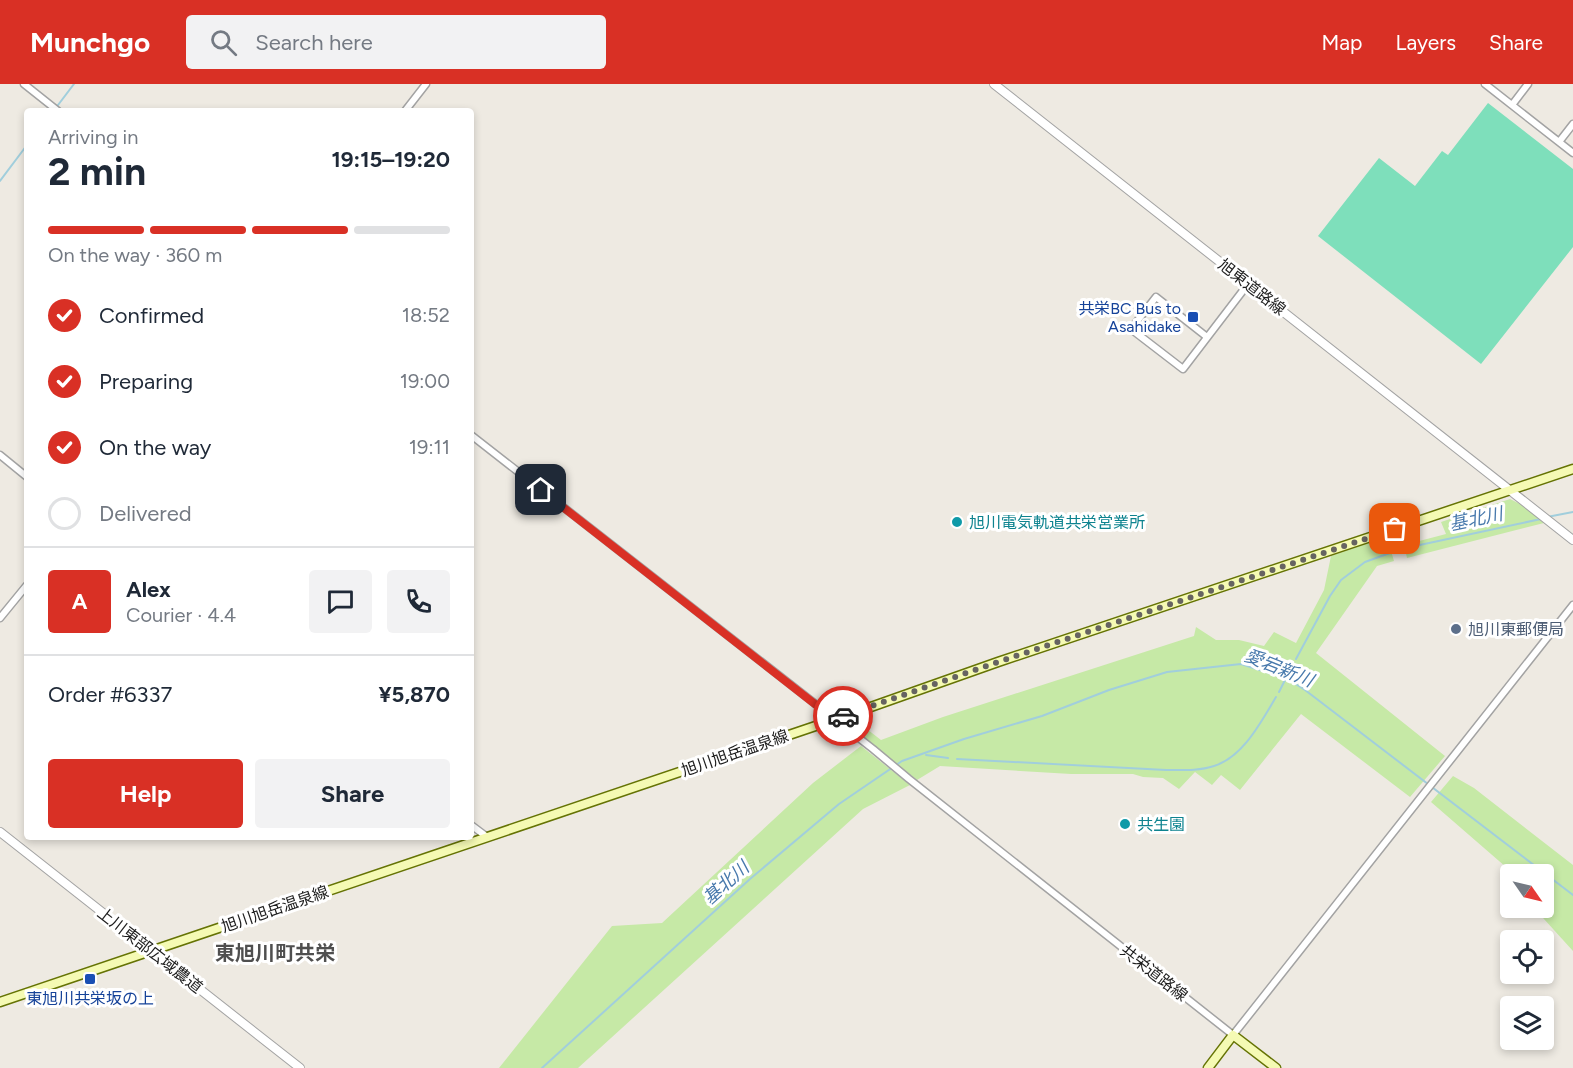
<!DOCTYPE html>
<html lang="en">
<head>
<meta charset="utf-8">
<style>
  :root { --surface:#fff; --page:#f2f2f3; --text:#1f2937; --muted:#747a83; --line:#e0e1e3; --accent:#d93025 }
  body { margin:0; font-family:Figtree,"Noto Sans JP",sans-serif; background:var(--page); color:var(--text); height:100vh; display:flex; flex-direction:column; font-size:22px; white-space:nowrap }
  * { box-sizing:border-box; margin:0 }
  p { font-size:20px; color:var(--muted) }
  .icon { flex:none; width:33px; height:33px; fill:none; stroke:currentColor; stroke-width:2; stroke-linecap:round; stroke-linejoin:round }
  .map { position:relative; flex:1; overflow:hidden }
  .drawer { position:absolute; left:24px; top:24px; width:450px; height:732px; display:flex; flex-direction:column; background:var(--surface); border-radius:6px; box-shadow:0 3px 9px #0003 }
  .drawer>* { flex:none }
  .needle { width:39px; rotate:124deg }
  .tools { position:absolute; left:1500px; top:780px; display:grid; gap:12px }
  .tools a { display:grid; place-items:center; width:54px; height:54px; border-radius:6px; background:var(--surface); box-shadow:0 3px 9px #0003; font-size:30px }
  .pin { position:absolute; display:grid; place-items:center; width:51px; height:51px; color:#fff; margin:-26px; border-radius:12px; box-shadow:0 3px 9px #0006 }
  .courier { position:absolute; display:grid; place-items:center; width:60px; height:60px; margin:-30px; border:4px solid #d93025; border-radius:50%; background:#fff; color:#222; box-shadow:0 2px 8px #0007 }
  .summary em { font-style:normal; font-weight:700 }
  .summary div { display:flex; flex-direction:column-reverse }
  .summary { display:flex; align-items:center; justify-content:space-between; height:102px; padding:0 24px }
  h1 { font-size:39px; font-weight:700; line-height:45px }
  .bar { display:grid; grid-template-columns:repeat(4,1fr); gap:9px 6px; align-content:center; height:72px; padding:0 24px }
  .bar i { height:8px; border-radius:4px; background:var(--line) }
  .bar .active { background:var(--accent) }
  .bar p { grid-column:span 4 }
  .line { display:flex; align-items:center; gap:15px; padding:0 24px; border-top:2px solid var(--line) }
  .line div { flex:1 }
  .round { display:grid; place-items:center; flex:none; width:63px; height:63px; border-radius:6px; background:var(--page) }
  ol { padding:0 24px; list-style:none }
  li { display:flex; align-items:center; gap:18px; height:66px }
  li p { margin-inline-start:auto }
  li .icon { padding:6px; border-radius:50%; background:var(--accent); color:#fff; stroke-width:4 }
  li:last-child { color:var(--muted) }
  li i { width:33px; height:33px; border:3px solid var(--line); border-radius:50% }
  .cta { display:flex; gap:12px; margin-top:auto; padding:12px 24px }
  .cta a { flex:1; height:69px; border-radius:6px; background:var(--accent); color:#fff; font-size:24px; font-weight:700; line-height:69px; text-align:center }
  .cta a+a { background:var(--page); color:var(--text) }
  header { display:flex; align-items:center; gap:36px; box-sizing:border-box; height:84px; padding:0 30px; background:var(--accent); color:#fff }
  header strong { font-size:28px }
  nav { display:flex; gap:33px; margin-inline-start:auto; font-size:21px }
  .search { width:420px; height:54px; background:var(--page); display:flex; align-items:center; gap:15px; box-sizing:border-box; padding:0 21px; border-radius:6px; color:var(--muted); font-size:22px }
  .map>svg:first-child { display:block }
  .grass { fill:#c6e9a6 }
  .pitch { fill:#7edfbb }
  .lines { fill:none; stroke-linecap:round; stroke-linejoin:round }
  .stream { stroke:#a1cedc; stroke-width:2 }
  .minor-casing { stroke:#a3a3a3; stroke-width:9 }
  .tertiary-casing { stroke:#a3a3a3; stroke-width:10 }
  .secondary-casing { stroke:#657304; stroke-width:11 }
  .minor { stroke:#fff; stroke-width:6 }
  .tertiary { stroke:#fff; stroke-width:8 }
  .secondary { stroke:#f5fab4; stroke-width:8 }
  .done { stroke:#666461; stroke-width:6; stroke-dasharray:0 10.8 }
  .route { stroke:#d93025; stroke-width:8 }
  .transit-dot { fill:#1a4fb4; stroke:#fff; stroke-width:2 }
  .culture-dot { fill:#0f9aa8; stroke:#fff; stroke-width:2 }
  .service-dot { fill:#5c6f8a; stroke:#fff; stroke-width:2 }
  .labels { text-anchor:middle; dominant-baseline:central; stroke-width:6; stroke-linejoin:round; paint-order:stroke }
  .street-label { font-size:16px; fill:#1c1c1c; stroke:#fff }
  .transit-label { font-size:16px; fill:#164399; stroke:#fff; text-anchor:end }
  .culture-label { font-size:16px; fill:#0d838f; stroke:#fff; text-anchor:start }
  .service-label { font-size:16px; fill:#4e5e75; stroke:#fff; text-anchor:start }
  .water-label { font-size:18px; font-style:italic; fill:#4879ac; stroke:#fff }
  .quarter-label { font-size:20px; font-weight:bold; fill:#4f4f4f; stroke:#fff }
</style>
</head>
<body>
<header>
<strong>Munchgo</strong>
<div class="search"><svg class="icon" aria-label="search" viewBox="0 0 24 24"><circle cx="10" cy="10" r="6"/><path d="M15 15l6 6"/></svg>Search here</div>
<nav><a>Map</a><a>Layers</a><a>Share</a></nav>
</header>
<div class="map">
<svg width="1573" height="984" viewBox="0 0 1573 984">
  <rect width="100%" height="100%" fill="#eeeae2"/>
  <path class="grass" d="M1510 415 1522 421 1544 439 1407 474 1404 461 1446 450 1441 438Z
    M1384 454 1389 460 1394 477 1377 482 1316 569 1445 672 1410 713 1301 630 1240 706 1221 691 1212 701 1195 688 1179 705 1163 694 1143 693 1133 690H1071L940 682 917 696 841 635 850 632 881 656 943 633 1194 552 1196 543 1216 556H1239L1264 562 1274 548 1296 559 1324 506 1331 472Z
    M861 662 910 701 863 725 578 984H499L612 842 662 839 813 699Z
    M1453 692 1474 704 1573 781V867L1534 824H1544V790H1514L1431 718Z"/>
  <path class="pitch" d="M1488 19 1573 85V163L1481 280 1318 152 1379 74 1415 102 1442 67 1448 71Z"/>
  <g class="lines">
    <path class="stream" d="M55 25 74 0
      M0 97 27 61
      M1547 433 1573 428
      M1296 575 1330 512 1341 496 1365 478 1401 465 1541 435
      M1279 608 1292 582
      M926 671 948 674
      M957 675 1166 686C1182 686 1199 687 1214 682 1243 673 1261 638 1276 613
      M542 984 750 795 839 720 902 677 964 655 1042 632 1109 606 1167 588 1241 580 1288 595 1305 606 1573 811"/>
    <g class="minor-casing">
      <path id="minor" d="M24 0 58 27
        M1485 0 1573 69
        M1512 21 1528 0
        M405 27 426 0
        M1559 58 1573 40
        M1207 253 1156 213 1131 245 1183 285 1248 200
        M471 351 873 665 909 695 1233 951 1573 521
        M0 371 27 393
        M0 534 27 501
        M471 741 487 753"/>
    </g>
    <g class="tertiary-casing">
      <path id="tertiary" d="M994 0 1573 456
        M0 748 300 984"/>
    </g>
    <g class="secondary-casing">
      <path id="secondary" d="M0 918 851 630 998 578 1573 385
        M1208 984 1233 951 1276 984"/>
    </g>
    <use href="#minor" class="minor"/>
    <use href="#tertiary" class="tertiary"/>
    <use href="#secondary" class="secondary"/>
  </g>
  <g class="lines">
    <path class="done" d="M843 632 998 578 1395 445"/>
    <path class="route" d="M541 406 834 635 843 632"/>
  </g>
  <g class="transit-dot">
    <rect x="1187" y="227" width="12" height="12" rx="3"/>
    <rect x="84" y="889" width="12" height="12" rx="3"/>
  </g>
  <g class="culture-dot">
    <circle cx="957" cy="438" r="6"/>
    <circle cx="1125" cy="740" r="6"/>
  </g>
  <circle class="service-dot" cx="1456" cy="545" r="6"/>
  <g class="labels">
    <g class="street-label">
      <text transform="translate(1252 203) rotate(38)">旭東道路線</text>
      <text transform="translate(735 669) rotate(-19)">旭川旭岳温泉線</text>
      <text transform="translate(275 825) rotate(-19)">旭川旭岳温泉線</text>
      <text transform="translate(150 866) rotate(38)">上川東部広域農道</text>
      <text transform="translate(1154 889) rotate(38)">共栄道路線</text>
    </g>
    <g class="transit-label">
      <text x="1181" y="224">共栄BC Bus to<tspan x="1181" dy="18">Asahidake</tspan></text>
      <text x="90" y="914" text-anchor="middle">東旭川共栄坂の上</text>
    </g>
    <g class="culture-label">
      <text x="969" y="438">旭川電気軌道共栄営業所</text>
      <text x="1137" y="740">共生園</text>
    </g>
    <g class="service-label">
      <text x="1468" y="545">旭川東郵便局</text>
    </g>
    <g class="water-label">
      <text transform="translate(1476 435) rotate(-12)">基北川</text>
      <text transform="translate(1279 584) rotate(22)">愛宕新川</text>
      <text transform="translate(726 799) rotate(-42)">基北川</text>
    </g>
    <g class="quarter-label">
      <text x="275" y="869">東旭川町共栄</text>
    </g>
  </g>
</svg>
<div class="tools">
<a><svg class="needle" viewBox="-14 -14 28 28"><path d="M0-13l5 13h-10z" fill="#e53935"/><path d="M0 13l5-13h-10z" fill="#747a83"/></svg></a>
<a><svg class="icon" aria-label="locate" viewBox="0 0 24 24"><circle cx="12" cy="12" r="6"/><path d="M12 2v4M12 18v4M2 12h4M18 12h4"/></svg></a>
<a><svg class="icon" aria-label="layers" viewBox="0 0 24 24"><path d="M12 4l9 5-9 5-9-5zM3 14l9 5 9-5"/></svg></a>
</div>
<div class="pin" style="left:1395px;top:445px;background:#ea580c"><svg class="icon" aria-label="bag" viewBox="0 0 24 24"><path d="M5 8h14l-1 12H6zM9 8a3 3 0 0 1 6 0"/></svg></div>
<div class="pin" style="left:541px;top:406px;background:#1f2937"><svg class="icon" aria-label="home" viewBox="0 0 24 24"><path d="M3 11l9-7 9 7M6 9v11h12V9"/></svg></div>
<div class="courier" style="left:843px;top:632px"><svg class="icon" aria-label="car" viewBox="0 0 24 24"><path d="M5 17H2v-5l4-1 3-4h7l3 4 3 1v5h-3M9 17h6M6 11h13"/><circle cx="7" cy="17" r="2"/><circle cx="17" cy="17" r="2"/></svg></div>
<section class="drawer">
<div class="summary"><div><h1>2 min</h1><p>Arriving in</p></div><em>19:15–19:20</em></div>
<div class="bar"><i class="active"></i><i class="active"></i><i class="active"></i><i></i><p>On the way · 360 m</p></div>
<ol>
<li><svg class="icon" aria-label="check" viewBox="0 0 24 24"><path d="M5 12l5 5 9-10"/></svg>Confirmed<p>18:52</p></li>
<li><svg class="icon" aria-label="check" viewBox="0 0 24 24"><path d="M5 12l5 5 9-10"/></svg>Preparing<p>19:00</p></li>
<li><svg class="icon" aria-label="check" viewBox="0 0 24 24"><path d="M5 12l5 5 9-10"/></svg>On the way<p>19:11</p></li>
<li><i></i>Delivered</li>
</ol>
<div class="line" style="height:108px"><b class="round" style="background:var(--accent);color:#fff">A</b><div><b>Alex</b><p>Courier · 4.4</p></div><a class="round"><svg class="icon" aria-label="chat" viewBox="0 0 24 24"><path d="M4 5h16v11H9l-5 4z"/></svg></a><a class="round"><svg class="icon" aria-label="phone" viewBox="0 0 24 24"><path d="M5 4h4l2 5-3 2q2 4 5 5l2-3 5 2v4C11 20 4 13 5 4z"/></svg></a></div>
<div class="line" style="height:78px"><div>Order #6337</div><b>¥5,870</b></div>
<div class="cta"><a>Help</a><a>Share</a></div>
</section>
</div>
</body>
</html>
